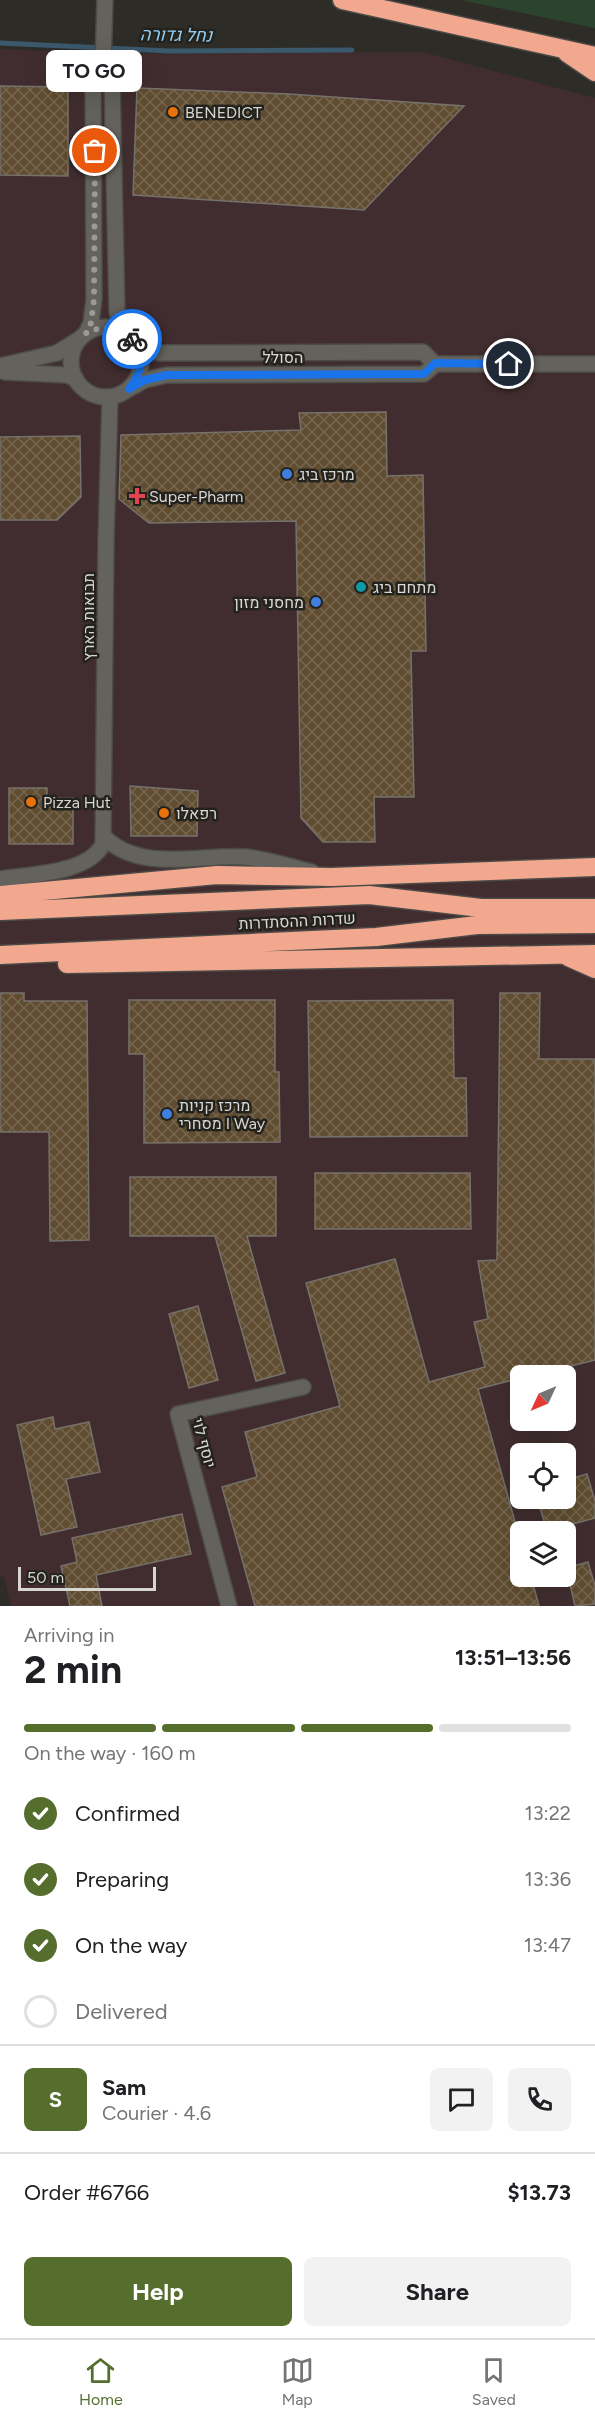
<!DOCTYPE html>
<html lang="en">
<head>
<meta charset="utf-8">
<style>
  :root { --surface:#fff; --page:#f2f2f2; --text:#202124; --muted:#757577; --line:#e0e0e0; --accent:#566e2d }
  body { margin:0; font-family:Figtree,Heebo,sans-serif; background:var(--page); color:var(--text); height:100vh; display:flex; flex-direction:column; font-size:22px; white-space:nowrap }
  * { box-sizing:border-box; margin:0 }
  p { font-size:20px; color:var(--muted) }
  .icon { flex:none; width:33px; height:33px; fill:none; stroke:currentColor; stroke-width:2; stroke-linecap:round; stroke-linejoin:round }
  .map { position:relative; height:1606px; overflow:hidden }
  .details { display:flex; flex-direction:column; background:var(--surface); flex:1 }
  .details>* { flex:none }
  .needle { width:39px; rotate:226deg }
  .buttons { position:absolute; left:510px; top:1365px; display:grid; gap:12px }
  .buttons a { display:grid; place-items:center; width:66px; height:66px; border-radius:9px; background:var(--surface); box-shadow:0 6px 24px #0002; font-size:30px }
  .scale { position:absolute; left:18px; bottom:15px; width:138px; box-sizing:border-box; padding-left:6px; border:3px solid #d7d6d2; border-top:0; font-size:16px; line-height:21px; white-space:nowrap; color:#d7d6d2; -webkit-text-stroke:4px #23221d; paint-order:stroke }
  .pin { position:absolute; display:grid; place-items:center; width:51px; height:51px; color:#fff; margin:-26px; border:3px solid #fff; border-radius:50%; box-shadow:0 2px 6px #0007 }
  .courier { position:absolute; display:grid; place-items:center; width:60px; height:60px; margin:-30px; border:4px solid #1a73e8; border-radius:50%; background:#fff; color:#222; box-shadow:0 2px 8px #0007 }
  .bubble { position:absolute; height:42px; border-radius:9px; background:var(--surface); box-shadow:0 6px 24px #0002; font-size:20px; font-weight:700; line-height:42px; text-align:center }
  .summary em { font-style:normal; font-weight:700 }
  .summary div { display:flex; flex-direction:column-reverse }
  .summary { display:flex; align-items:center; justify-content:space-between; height:102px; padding:0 24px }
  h1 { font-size:39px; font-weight:700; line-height:45px }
  .bar { display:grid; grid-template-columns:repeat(4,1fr); gap:9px 6px; align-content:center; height:72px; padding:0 24px }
  .bar i { height:8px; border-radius:4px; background:var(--line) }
  .bar .active { background:var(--accent) }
  .bar p { grid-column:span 4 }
  .line { display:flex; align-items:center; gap:15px; padding:0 24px; border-top:2px solid var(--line) }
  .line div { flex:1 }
  .round { display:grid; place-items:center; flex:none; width:63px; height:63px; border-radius:9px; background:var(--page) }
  ol { padding:0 24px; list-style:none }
  li { display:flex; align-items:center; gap:18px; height:66px }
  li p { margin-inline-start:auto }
  li .icon { padding:6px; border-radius:50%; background:var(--accent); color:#fff; stroke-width:4 }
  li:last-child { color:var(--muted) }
  li i { width:33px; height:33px; border:3px solid var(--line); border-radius:50% }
  .button { display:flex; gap:12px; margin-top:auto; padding:12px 24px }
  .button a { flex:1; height:69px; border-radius:9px; background:var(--accent); color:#fff; font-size:24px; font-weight:700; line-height:69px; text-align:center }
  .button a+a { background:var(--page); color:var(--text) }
  .tab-bar { display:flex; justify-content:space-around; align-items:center; height:84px; border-top:2px solid var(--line); background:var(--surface); font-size:16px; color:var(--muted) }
  .tab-bar a { display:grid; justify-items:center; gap:3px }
  .tab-bar .active { color:var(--accent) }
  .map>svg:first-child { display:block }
  .industrial { fill:#412d2f; fill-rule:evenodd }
  .green { fill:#2c432e }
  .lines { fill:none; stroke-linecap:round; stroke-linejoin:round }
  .stream { stroke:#3b596d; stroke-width:5 }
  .building { fill:url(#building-cross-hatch); stroke:#75716b; stroke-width:1.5 }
  .minor-casing { stroke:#4c4a46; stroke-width:18 }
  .highway-casing { stroke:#4c4a46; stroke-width:21 }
  .minor { stroke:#64625c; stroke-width:15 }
  .highway { stroke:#f1a88f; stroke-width:18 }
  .done { stroke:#9c9a96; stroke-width:6; stroke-dasharray:0 10.8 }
  .route { stroke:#1a73e8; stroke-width:8 }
  .food-dot { fill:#e8710a; stroke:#23221d; stroke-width:2 }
  .shop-dot { fill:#3f7fe0; stroke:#23221d; stroke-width:2 }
  .health-dot { fill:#e0444e; stroke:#23221d; stroke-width:2 }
  .culture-dot { fill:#0f9aa8; stroke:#23221d; stroke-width:2 }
  .labels { text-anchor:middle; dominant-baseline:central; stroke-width:5; stroke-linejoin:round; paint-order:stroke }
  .poi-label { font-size:16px; fill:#d7d6d2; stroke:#23221d; text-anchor:start }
  .street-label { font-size:16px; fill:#d7d6d2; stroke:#23221d }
  .water-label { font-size:18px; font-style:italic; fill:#94cbf2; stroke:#23221d }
</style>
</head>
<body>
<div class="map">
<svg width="595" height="1606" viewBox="0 0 595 1606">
  <defs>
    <pattern id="building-cross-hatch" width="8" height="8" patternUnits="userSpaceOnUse" patternTransform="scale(1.5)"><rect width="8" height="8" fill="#604d31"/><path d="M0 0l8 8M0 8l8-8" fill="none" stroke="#76664e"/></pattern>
  </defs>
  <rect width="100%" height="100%" fill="#2d2c26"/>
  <path class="industrial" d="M0 49 104 54 423 52 595 98V1606H11L4 1577H0ZM520 1376H566V1420H520ZM520 1454H566V1498H520ZM520 1532H566V1576H520Z"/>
  <path class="green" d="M460 0H595V28Z"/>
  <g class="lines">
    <path class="stream" d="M0 43 169 51 352 50"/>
  </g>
  <path class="building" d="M0 86 68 87V176L0 175Z
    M137 88 289 94 464 106 364 210 133 195Z
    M386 412 387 476 423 475 426 651H411L414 797H374L375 842H323L301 818 296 521 149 523 119 499 121 435 301 430 299 413Z
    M80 436 81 497 57 520H0V437Z
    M130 786 198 791 197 836H131Z
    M9 788H47V798H73V844H9Z
    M0 993H24V1001H87L89 1240 50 1241 49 1132H0Z
    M500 993H540L539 1059H595V1360L532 1376H520V1378L478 1389 520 1540V1576H531L539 1606H255L222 1487 257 1477 245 1432 340 1406 306 1283 395 1259 429 1382 485 1367 474 1322 488 1319 478 1261 497 1260Z
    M129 1000H275V1072H279L280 1142 144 1143V1054H129Z
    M453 1000 454 1078H466L467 1136 310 1137 308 1001Z
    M315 1173H470L471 1229H315Z
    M130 1177H276V1236H247L285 1373 256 1381 215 1236H130Z
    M198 1306 218 1380 189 1388 169 1314Z
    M53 1417 55 1429 89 1422 100 1472 66 1479 77 1527 41 1535 17 1425Z
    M587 1474 595 1501V1518L547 1531 537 1498H566V1480Z
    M182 1514 191 1554 96 1575 102 1606H70L61 1566 77 1562 72 1538Z
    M588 1562 595 1586V1604L575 1606 566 1568Z"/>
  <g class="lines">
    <g class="minor-casing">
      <path id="minor" d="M105 0 103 64 112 79 117 312 120 324 126 334
        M71 362a35 35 0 1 1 70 0a35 35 0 1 1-70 0Z
        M86 333 91 323 94 299 93 79 103 64
        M134 341 159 353 423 352 435 364
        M0 366 57 353 78 340
        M0 370 5 372 67 375 76 379
        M129 389 145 380 167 375 424 374 435 364H595
        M104 837C141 873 199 854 245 857 267 859 290 867 312 872
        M0 879C30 874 88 874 103 844L106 540 110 397
        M229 1606 178 1414 303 1387"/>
    </g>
    <g class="highway-casing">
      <path id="highway" d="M342 0 595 56
        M567 53 595 72
        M0 895 217 875 332 877 595 867
        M0 911 369 895 481 908H595
        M0 955 376 937 477 925 595 924
        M568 957 595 969
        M67 964 595 954"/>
    </g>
    <use href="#minor" class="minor"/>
    <use href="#highway" class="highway"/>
  </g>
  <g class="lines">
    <path class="done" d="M95 151 94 299 91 323 86 333C103 325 118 326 132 339"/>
    <path class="route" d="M132 339C145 355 142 374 129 389L145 380 167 375 424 374 435 363 509 364"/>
  </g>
  <g class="food-dot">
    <circle cx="173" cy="112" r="6"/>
    <circle cx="31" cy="802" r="6"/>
    <circle cx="164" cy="813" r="6"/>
  </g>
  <g class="shop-dot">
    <circle cx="287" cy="474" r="6"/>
    <circle cx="316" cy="602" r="6"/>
    <circle cx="167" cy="1114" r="6"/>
  </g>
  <path class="health-dot" d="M134 487h6v6h6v6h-6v6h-6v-6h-6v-6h6z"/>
  <circle class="culture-dot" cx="361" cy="587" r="6"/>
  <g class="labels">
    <g class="poi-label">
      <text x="185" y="112">BENEDICT</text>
      <text x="299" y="474">מרכז ביג</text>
      <text x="149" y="496">Super-Pharm</text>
      <text x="373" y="587">מתחם ביג</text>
      <text x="304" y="602" text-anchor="end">מחסני מזון</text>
      <text x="43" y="802">Pizza Hut</text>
      <text x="176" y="813">רפאלו</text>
      <text x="179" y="1105">מרכז קניות<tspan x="179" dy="18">מסחרי I Way</tspan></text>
    </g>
    <g class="street-label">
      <text x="283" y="357">הסולל</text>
      <text transform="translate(88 617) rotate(-90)">תבואות הארץ</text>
      <text transform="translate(297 921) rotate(-3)">שדרות ההסתדרות</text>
      <text transform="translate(204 1443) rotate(75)">יוסף לוי</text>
    </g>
    <g class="water-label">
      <text transform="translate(176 35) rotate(1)">נחל גדורה</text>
    </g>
  </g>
</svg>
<div class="buttons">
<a><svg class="needle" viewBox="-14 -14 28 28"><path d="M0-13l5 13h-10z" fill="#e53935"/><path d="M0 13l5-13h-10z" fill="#757577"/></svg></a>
<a><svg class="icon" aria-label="locate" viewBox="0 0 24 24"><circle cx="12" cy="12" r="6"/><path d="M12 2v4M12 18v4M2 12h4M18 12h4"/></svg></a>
<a><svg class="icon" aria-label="layers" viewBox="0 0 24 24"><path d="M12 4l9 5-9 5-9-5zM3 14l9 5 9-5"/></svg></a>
</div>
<div class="scale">50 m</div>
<div class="pin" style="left:95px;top:151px;background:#ea580c"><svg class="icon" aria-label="bag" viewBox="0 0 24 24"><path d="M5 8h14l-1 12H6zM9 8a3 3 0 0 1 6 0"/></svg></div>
<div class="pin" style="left:509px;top:364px;background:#1f2937"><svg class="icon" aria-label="home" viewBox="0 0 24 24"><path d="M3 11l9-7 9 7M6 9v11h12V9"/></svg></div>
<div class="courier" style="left:132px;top:339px"><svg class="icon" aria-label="bike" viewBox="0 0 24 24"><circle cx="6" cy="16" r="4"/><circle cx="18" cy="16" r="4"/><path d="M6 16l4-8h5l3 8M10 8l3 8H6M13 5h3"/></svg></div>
<div class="bubble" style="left:46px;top:50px;width:96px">TO GO</div>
</div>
<section class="details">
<div class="summary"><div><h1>2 min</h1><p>Arriving in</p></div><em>13:51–13:56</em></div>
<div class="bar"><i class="active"></i><i class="active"></i><i class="active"></i><i></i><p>On the way · 160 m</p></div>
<ol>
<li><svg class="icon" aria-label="check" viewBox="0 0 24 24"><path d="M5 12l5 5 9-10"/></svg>Confirmed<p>13:22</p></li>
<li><svg class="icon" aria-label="check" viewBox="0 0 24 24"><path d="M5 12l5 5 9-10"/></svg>Preparing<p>13:36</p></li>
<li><svg class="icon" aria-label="check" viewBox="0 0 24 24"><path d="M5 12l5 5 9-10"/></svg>On the way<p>13:47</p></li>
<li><i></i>Delivered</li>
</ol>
<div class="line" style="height:108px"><b class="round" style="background:var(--accent);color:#fff">S</b><div><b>Sam</b><p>Courier · 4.6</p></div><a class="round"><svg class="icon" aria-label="chat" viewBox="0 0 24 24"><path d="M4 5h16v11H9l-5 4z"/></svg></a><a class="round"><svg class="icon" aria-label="phone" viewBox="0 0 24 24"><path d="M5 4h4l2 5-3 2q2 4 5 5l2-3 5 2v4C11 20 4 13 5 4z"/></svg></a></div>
<div class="line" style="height:78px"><div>Order #6766</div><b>$13.73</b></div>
<div class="button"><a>Help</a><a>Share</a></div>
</section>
<nav class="tab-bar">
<a class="active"><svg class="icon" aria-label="home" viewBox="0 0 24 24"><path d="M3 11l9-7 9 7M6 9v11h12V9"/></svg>Home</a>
<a><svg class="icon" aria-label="map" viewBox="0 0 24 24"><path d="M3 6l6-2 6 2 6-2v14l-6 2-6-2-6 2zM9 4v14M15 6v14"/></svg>Map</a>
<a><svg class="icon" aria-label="saved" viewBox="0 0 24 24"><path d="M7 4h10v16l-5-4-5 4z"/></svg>Saved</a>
</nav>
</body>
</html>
